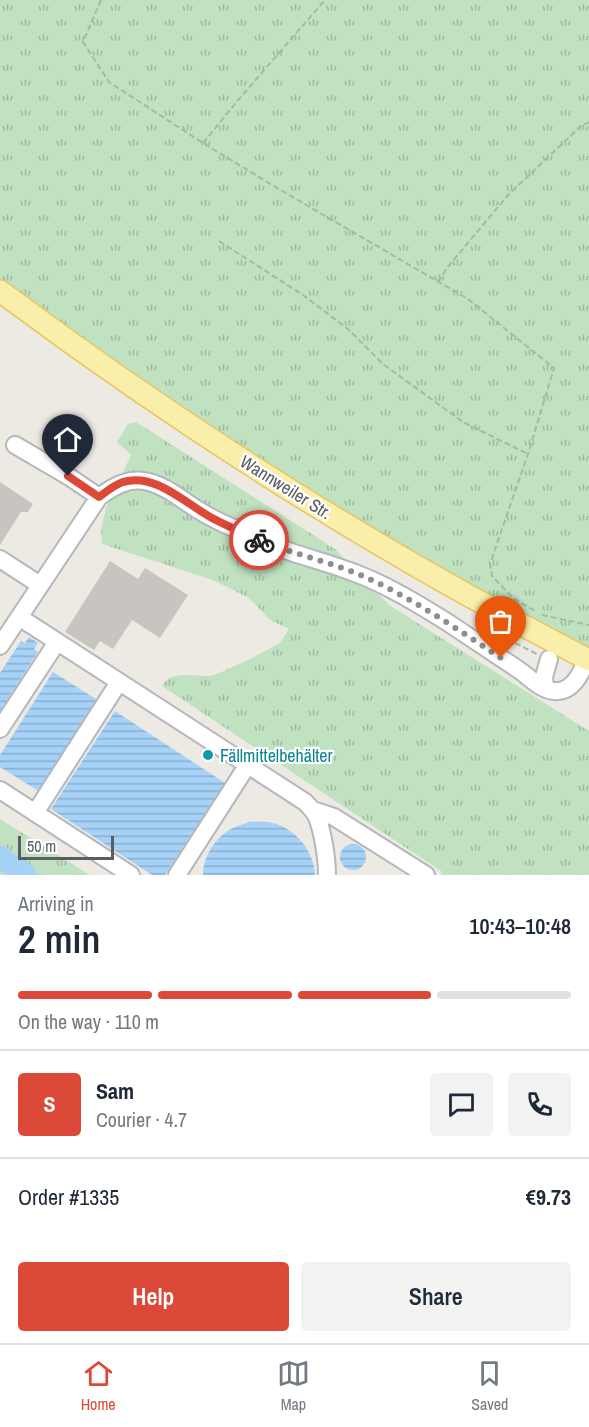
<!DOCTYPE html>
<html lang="en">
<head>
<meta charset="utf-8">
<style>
  :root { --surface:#fff; --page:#f2f2f3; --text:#1f2937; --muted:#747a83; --line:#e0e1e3; --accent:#dc4938 }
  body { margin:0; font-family:"Archivo Narrow",sans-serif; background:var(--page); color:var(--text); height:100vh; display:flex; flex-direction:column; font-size:22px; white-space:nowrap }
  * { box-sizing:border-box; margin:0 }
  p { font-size:20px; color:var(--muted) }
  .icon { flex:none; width:33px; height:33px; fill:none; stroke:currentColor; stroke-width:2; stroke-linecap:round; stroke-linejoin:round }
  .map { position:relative; height:875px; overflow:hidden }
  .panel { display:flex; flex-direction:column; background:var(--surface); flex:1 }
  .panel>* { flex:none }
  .scale { position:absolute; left:18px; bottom:15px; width:96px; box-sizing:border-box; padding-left:6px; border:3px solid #5a5e62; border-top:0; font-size:16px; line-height:21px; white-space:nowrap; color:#5a5e62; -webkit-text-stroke:4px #fff; paint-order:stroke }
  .pin { position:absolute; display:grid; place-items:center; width:51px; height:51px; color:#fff; margin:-62px -26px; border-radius:50% 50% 50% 0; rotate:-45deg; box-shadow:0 0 6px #0007 }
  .pin .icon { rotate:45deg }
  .courier { position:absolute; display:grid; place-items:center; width:60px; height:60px; margin:-30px; border:4px solid #dc4938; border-radius:50%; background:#fff; color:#222; box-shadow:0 2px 8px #0007 }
  .head em { font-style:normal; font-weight:600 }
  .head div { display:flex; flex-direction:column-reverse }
  .head { display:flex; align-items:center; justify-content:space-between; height:102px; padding:0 18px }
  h1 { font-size:39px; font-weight:600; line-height:45px }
  .bar { display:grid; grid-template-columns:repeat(4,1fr); gap:9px 6px; align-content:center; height:72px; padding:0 18px }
  .bar i { height:8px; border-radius:4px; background:var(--line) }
  .bar .selected { background:var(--accent) }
  .bar p { grid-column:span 4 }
  .line { display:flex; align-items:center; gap:15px; padding:0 18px; border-top:2px solid var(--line) }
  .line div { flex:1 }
  .round { display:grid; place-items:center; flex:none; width:63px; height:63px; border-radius:6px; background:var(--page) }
  .action { display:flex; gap:12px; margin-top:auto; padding:12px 18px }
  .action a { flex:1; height:69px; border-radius:6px; background:var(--accent); color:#fff; font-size:24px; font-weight:600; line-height:69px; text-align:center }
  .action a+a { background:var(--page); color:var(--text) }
  .menu { display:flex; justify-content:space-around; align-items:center; height:84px; border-top:2px solid var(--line); background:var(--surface); font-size:16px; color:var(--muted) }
  .menu a { display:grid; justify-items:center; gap:3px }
  .menu .selected { color:var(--accent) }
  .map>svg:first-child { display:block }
  .grass { fill:url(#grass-tufts) }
  .water { fill:url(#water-rules) }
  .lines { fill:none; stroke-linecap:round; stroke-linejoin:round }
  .river { stroke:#a6d2f8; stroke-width:22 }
  .building { fill:#c8c5c0 }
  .minor-casing { stroke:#b5b7bc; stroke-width:20 }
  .major-casing { stroke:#e7c561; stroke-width:24 }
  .path { stroke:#98c0a5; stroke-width:2; stroke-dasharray:6 3; stroke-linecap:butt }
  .minor { stroke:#fff; stroke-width:16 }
  .major { stroke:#f9eeaa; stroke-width:21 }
  .done { stroke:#8d8f8f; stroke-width:6; stroke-dasharray:0 10.8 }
  .route { stroke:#dc4938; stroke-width:8 }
  .culture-dot { fill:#0f9aa8; stroke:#fff; stroke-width:2 }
  .labels { text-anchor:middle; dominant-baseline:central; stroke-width:4.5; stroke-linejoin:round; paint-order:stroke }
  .street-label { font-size:18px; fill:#5a5e62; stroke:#fff }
  .culture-label { font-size:18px; fill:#0d838f; stroke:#fff; text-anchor:start }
</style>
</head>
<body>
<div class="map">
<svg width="589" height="875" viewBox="0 0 589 875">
  <defs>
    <pattern id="grass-tufts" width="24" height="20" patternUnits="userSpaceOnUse" patternTransform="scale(1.5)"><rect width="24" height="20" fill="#c0e2c1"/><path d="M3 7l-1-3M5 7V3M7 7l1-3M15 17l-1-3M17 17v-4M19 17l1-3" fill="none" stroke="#9fbaa0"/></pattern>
    <pattern id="water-rules" width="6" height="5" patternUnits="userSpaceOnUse" patternTransform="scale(1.5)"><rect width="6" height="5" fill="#a6d2f8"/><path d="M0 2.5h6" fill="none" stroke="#8aaecc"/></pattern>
  </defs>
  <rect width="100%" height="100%" fill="#eceae2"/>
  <path class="grass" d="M0 0H589V662L278 481 0 283Z
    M136 422 335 549 389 605 589 731V875H442L441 871 162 686C171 669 194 677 209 676 219 675 268 650 278 644 283 641 285 634 289 629L270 620 249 598 213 580 102 544 101 529 106 508 131 455 117 442 128 424Z
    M0 819 90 875H0Z"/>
  <path class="water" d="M29 637 38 643 34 649 38 652 0 711V673L21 641 25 643Z
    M53 672 99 701 40 792 0 767V755Z
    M115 711 225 783 165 875H152L51 809Z
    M249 822C257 822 265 821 273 823 296 829 314 851 315 875H203C203 855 217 835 235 827 239 825 245 824 249 822Z
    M340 857a13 13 0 1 1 26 0a13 13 0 1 1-26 0Z"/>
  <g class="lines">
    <path class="river" d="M0 857 26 875"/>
  </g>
  <path class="building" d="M0 482 33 504 28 512H21L0 545Z
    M110 561 138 579 145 568 188 595 160 638 132 620 113 649 100 641 94 650 65 632Z"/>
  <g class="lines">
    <g class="minor-casing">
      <path id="minor" d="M15 445 68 476 99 497
        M0 559 40 585
        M19 617 305 802C310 807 314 811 317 817 323 833 327 858 327 875
        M0 646 99 497C114 486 129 477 149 482 168 487 183 501 200 511 211 518 224 524 236 529 254 538 272 546 291 552 312 559 334 565 355 573 387 585 418 604 447 622 471 638 495 654 519 670 529 677 541 690 554 691 572 693 581 674 587 659
        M545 688 544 677 549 659
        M0 729 57 642
        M0 790 131 875
        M313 810 334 817 426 875
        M35 813 119 682
        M177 875 247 766"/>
    </g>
    <g class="major-casing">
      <path id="major" d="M0 291C186 430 382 554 589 660"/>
    </g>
    <path class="path" d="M101 0 83 42 109 82 203 143 272 185 468 299 554 368 528 454 490 564 492 576 513 598 537 612
      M203 143 239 99 325 0
      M219 241 303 295 348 329 383 364 463 422 528 454
      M438 282 447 268 508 195 580 127 589 122
      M542 615 589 625
      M492 629 517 644 537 654"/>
    <use href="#minor" class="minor"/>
    <use href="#major" class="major"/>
  </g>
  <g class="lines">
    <path class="done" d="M259 540C293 554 330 562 363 576 412 598 457 629 501 658"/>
    <path class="route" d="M68 476 99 497C106 492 114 485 123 482 155 472 186 504 212 518 227 526 244 533 259 540"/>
  </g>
  <circle class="culture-dot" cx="208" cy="755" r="6"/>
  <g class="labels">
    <g class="street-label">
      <text transform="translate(286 487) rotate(32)">Wannweiler Str.</text>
    </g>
    <g class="culture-label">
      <text x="220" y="755">Fällmittelbehälter</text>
    </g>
  </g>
</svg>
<div class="scale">50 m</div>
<div class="pin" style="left:501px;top:658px;background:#ea580c"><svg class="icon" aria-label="bag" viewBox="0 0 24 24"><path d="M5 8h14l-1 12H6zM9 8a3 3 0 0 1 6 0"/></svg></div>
<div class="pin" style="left:68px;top:476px;background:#1f2937"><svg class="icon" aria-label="home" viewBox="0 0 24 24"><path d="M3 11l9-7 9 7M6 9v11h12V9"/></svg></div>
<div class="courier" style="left:259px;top:540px"><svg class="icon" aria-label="bike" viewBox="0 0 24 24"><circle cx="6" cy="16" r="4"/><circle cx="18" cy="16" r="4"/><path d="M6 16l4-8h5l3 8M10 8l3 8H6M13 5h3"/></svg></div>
</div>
<section class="panel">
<div class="head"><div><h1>2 min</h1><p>Arriving in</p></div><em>10:43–10:48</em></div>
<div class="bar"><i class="selected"></i><i class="selected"></i><i class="selected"></i><i></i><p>On the way · 110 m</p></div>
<div class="line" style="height:108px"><b class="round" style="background:var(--accent);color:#fff">S</b><div><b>Sam</b><p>Courier · 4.7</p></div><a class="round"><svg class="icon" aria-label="chat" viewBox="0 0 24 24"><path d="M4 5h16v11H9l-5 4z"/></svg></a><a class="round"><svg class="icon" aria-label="phone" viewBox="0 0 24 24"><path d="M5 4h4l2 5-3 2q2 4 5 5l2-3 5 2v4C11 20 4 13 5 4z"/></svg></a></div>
<div class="line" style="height:78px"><div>Order #1335</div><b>€9.73</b></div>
<div class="action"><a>Help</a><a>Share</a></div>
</section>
<nav class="menu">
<a class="selected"><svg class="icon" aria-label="home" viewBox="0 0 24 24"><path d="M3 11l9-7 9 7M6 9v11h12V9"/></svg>Home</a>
<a><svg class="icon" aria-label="map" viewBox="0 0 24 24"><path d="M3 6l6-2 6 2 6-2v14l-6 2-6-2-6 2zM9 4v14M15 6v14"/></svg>Map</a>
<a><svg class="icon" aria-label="saved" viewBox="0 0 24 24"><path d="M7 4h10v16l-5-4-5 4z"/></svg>Saved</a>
</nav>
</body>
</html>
